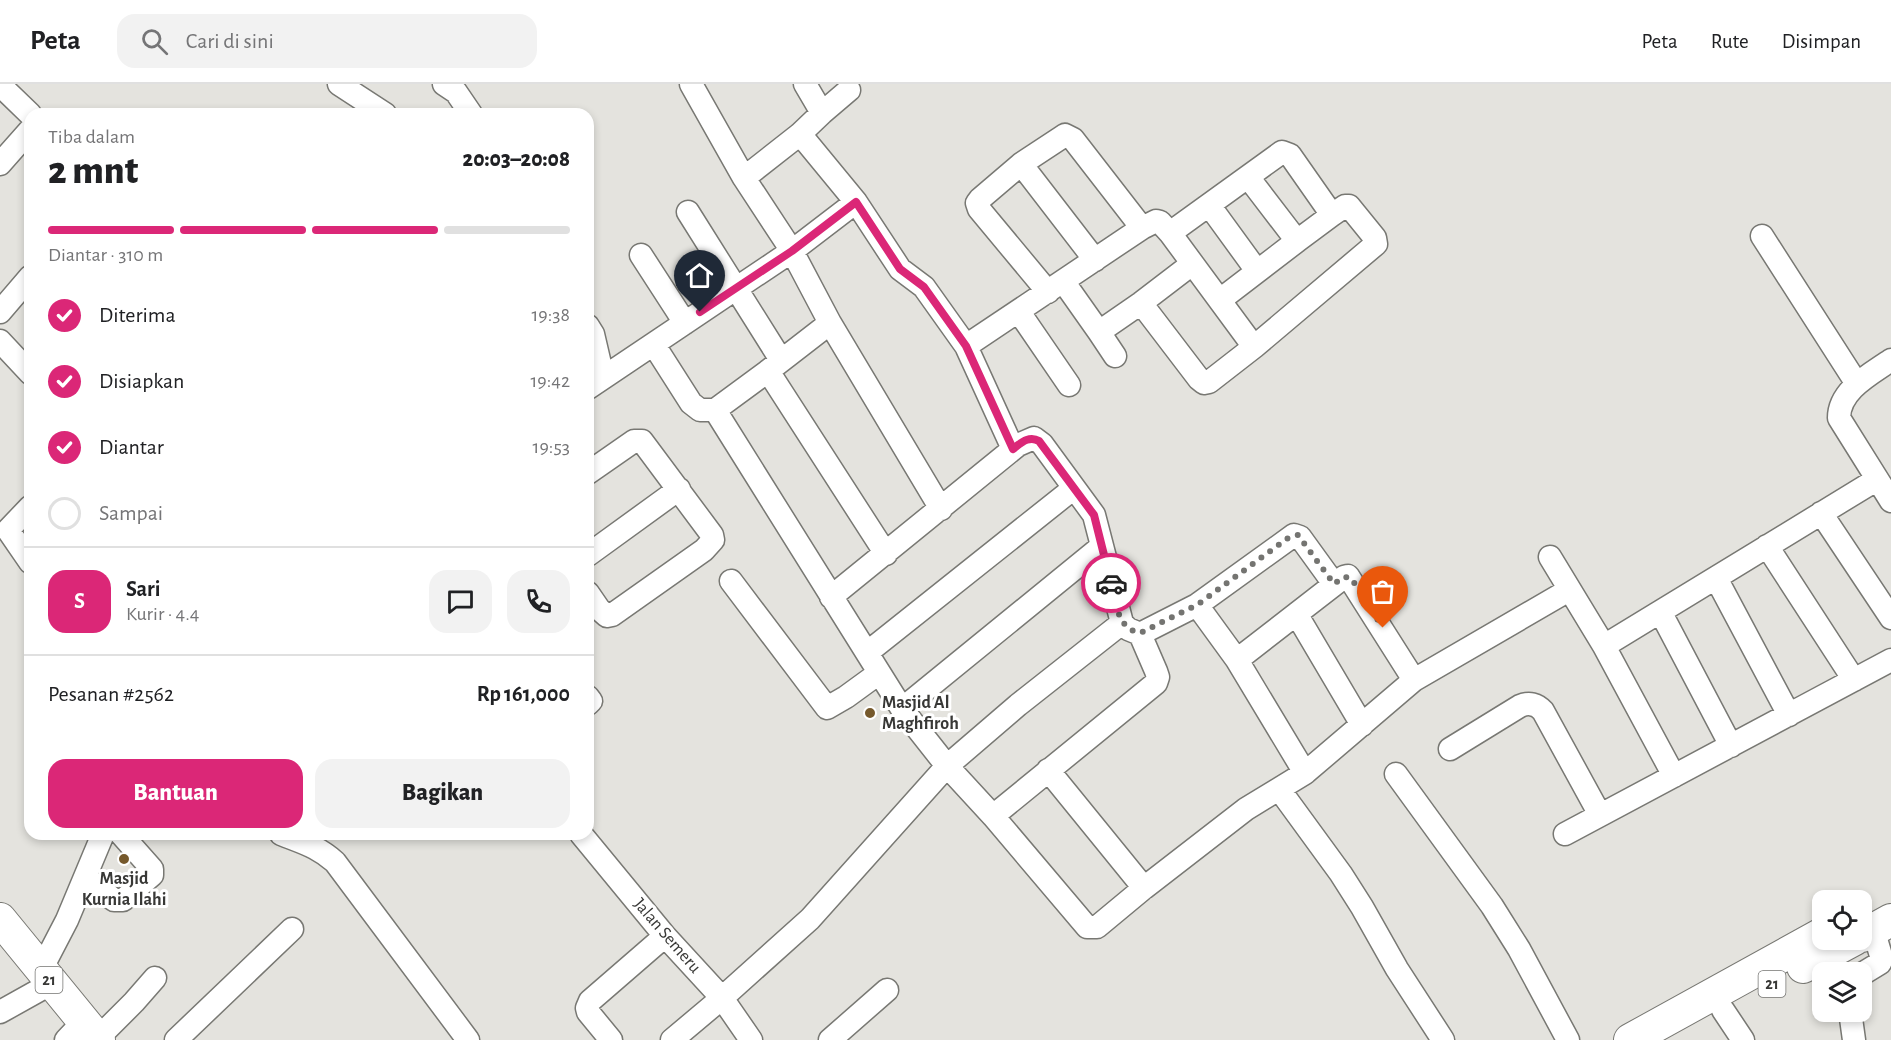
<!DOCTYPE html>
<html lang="id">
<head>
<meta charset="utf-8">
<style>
  :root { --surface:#fff; --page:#f2f2f2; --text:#202124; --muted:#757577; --line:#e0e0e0; --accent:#db2777 }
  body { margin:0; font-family:"Alegreya Sans",sans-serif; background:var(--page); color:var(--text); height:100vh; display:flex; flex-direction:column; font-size:22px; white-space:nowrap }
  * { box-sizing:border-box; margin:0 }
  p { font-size:20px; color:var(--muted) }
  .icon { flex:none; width:33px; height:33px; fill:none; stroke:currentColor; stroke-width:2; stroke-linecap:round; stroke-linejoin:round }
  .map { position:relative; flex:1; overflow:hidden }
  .side { position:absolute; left:24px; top:24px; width:570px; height:732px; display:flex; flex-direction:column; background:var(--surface); border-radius:18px; box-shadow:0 3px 9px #0003 }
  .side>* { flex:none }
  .fabs { position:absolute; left:1812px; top:806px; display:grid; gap:12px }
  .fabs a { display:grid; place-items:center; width:60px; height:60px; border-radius:12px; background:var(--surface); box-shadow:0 3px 9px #0003; font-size:30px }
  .pin { position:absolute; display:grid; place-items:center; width:51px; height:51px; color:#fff; margin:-62px -26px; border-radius:50% 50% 50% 0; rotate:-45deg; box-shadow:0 0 6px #0007 }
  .pin .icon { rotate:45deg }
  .courier { position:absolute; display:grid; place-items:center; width:60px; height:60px; margin:-30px; border:4px solid #db2777; border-radius:50%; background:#fff; color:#222; box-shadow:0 2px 8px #0007 }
  .headline em { font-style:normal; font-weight:800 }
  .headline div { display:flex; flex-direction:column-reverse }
  .headline { display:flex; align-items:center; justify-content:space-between; height:102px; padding:0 24px }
  h1 { font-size:39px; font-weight:800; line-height:45px }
  .bar { display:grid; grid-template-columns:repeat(4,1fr); gap:9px 6px; align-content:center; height:72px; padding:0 24px }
  .bar i { height:8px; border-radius:4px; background:var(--line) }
  .bar .selected { background:var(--accent) }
  .bar p { grid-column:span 4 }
  .line { display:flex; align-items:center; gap:15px; padding:0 24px; border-top:2px solid var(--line) }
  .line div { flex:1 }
  .round { display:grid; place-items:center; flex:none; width:63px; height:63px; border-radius:18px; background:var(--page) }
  ol { padding:0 24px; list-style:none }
  li { display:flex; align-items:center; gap:18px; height:66px }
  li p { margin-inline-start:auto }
  li .icon { padding:6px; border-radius:50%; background:var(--accent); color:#fff; stroke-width:4 }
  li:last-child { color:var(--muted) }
  li i { width:33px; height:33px; border:3px solid var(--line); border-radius:50% }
  .button { display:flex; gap:12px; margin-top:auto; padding:12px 24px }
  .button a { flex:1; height:69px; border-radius:18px; background:var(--accent); color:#fff; font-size:24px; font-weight:800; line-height:69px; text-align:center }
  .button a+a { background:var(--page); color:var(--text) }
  header { display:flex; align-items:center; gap:36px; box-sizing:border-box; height:84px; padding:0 30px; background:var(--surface); border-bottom:2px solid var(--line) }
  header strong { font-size:28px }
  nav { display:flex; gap:33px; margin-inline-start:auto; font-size:21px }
  .search { width:420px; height:54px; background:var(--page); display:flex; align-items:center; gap:15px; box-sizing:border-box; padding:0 21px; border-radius:18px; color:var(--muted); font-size:22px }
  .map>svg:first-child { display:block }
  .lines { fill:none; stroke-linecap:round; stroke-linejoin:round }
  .minor-casing { stroke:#787873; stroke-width:25 }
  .highway-casing { stroke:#787873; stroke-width:34 }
  .minor { stroke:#fff; stroke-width:22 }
  .highway { stroke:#fff; stroke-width:32 }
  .done { stroke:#747471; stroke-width:6; stroke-dasharray:0 10.8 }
  .route { stroke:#db2777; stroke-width:8 }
  .poi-dot { fill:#76592c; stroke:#fff; stroke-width:2 }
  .labels { text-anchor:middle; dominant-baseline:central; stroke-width:6; stroke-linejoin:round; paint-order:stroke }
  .shield { fill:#fff; stroke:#747472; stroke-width:1.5 }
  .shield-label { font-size:16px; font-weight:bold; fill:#383836 }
  .poi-label { font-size:18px; font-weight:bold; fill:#383836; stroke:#fff; text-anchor:start }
  .street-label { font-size:18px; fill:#383836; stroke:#fff }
</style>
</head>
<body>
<header>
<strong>Peta</strong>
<div class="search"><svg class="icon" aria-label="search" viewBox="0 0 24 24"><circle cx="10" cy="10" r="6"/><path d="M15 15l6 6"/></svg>Cari di sini</div>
<nav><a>Peta</a><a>Rute</a><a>Disimpan</a></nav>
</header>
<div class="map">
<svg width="1891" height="956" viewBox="0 0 1891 956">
  <rect width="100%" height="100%" fill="#e4e3de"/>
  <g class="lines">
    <g class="minor-casing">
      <path id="minor" d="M339 0 385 30
        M444 0 456 8 471 30
        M691 0 744 94 792 167 830 239 768 287
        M0 1 30 30
        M822 29 849 6
        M800 50 856 118 900 185 924 203 966 262 1013 365
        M0 80 30 46
        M1021 80 1095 176
        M744 94 800 50 822 29 805 0
        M1209 121 1257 187
        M688 128 781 276
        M1762 152 1857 300
        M1297 157 1332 131
        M641 171 685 239
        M1063 197 1099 248 1141 219 1192 180
        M1048 208 979 125 977 119 980 115 1021 80 1062 53 1065 51 1073 55 1142 144
        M1220 216 1297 157 1248 93
        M1141 219 1199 295 1204 299 1209 298 1254 263
        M0 228 30 193
        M1019 228 1069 301
        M830 239 941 425
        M588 242 593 250 603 293
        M1099 248 1115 272
        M0 257 30 289
        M654 261 691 319 700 326H715L902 625 947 682 993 732 1087 843H1097L1144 804 1246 725 1305 689 1414 596 1569 506
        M966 262 1142 144 1156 137 1160 138 1170 149 1254 263 1376 160 1375 154 1349 122H1345L1332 131 1290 71 1282 68 1170 149
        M1891 276C1871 290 1839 306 1839 334L1891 417
        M588 304 792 167 856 118
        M715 326 768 287 886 470
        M588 389 634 357H642L712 451 713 456 704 466 612 531 607 532 599 525 588 509
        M30 423 8 446 30 478
        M1821 429 1891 534
        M1767 462 1854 596
        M588 471 679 405
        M1550 473 1604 562 1674 692
        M1716 494 1789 631
        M731 497 827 624 846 613 879 589
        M831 513 1018 361 1034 354 1042 360 1094 431 1122 539
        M1197 521 1237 576 1305 689
        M1661 529 1731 662
        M1297 531 1362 641
        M1604 562 1876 396
        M868 568 1074 404
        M1237 576 1344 493 1348 492 1414 596
        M588 613 591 617 588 620
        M902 625 1102 462
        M1450 665 1520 622C1529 618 1537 620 1543 627L1600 731
        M1048 686 1144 804
        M1396 690 1492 822 1519 865 1568 956
        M1279 705 1341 790 1362 823 1397 885 1443 956
        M993 732 1156 599 1158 593 1156 587 1140 550
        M281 750C303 759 317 762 335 778L468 956
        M581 750 665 852 722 914 751 956
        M1565 750 1891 576
        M86 793 114 816H123L152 791V785L121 750
        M41 886 67 836 103 750
        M1862 890 1880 879 1882 875 1873 845
        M1723 926 1743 956
        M1850 927 1854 956
        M0 928 52 899
        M98 954 134 918 155 894
        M66 956 84 937
        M176 956 292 845
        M611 956 588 928 587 924 590 917 665 852
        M672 956 722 914 810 835 947 682 1018 621 1122 539 1128 545 1140 550 1197 521 1294 451 1300 453 1334 500
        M830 956 887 906"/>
    </g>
    <g class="highway-casing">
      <path id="highway" d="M0 835 99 956
        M1862 852 1891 836
        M1803 883 1855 855
        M1630 956 1822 850"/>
    </g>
    <use href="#minor" class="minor"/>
    <use href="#highway" class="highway"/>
  </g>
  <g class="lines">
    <path class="done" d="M1111 499C1117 519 1116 544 1140 549L1197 521 1288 454 1298 451 1334 500 1344 493 1351 494 1383 544"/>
    <path class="route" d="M700 228 792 167 856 118 900 185 924 203 966 262 1013 365C1021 359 1029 351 1039 357L1094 431 1111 499"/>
  </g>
  <g class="poi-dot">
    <circle cx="870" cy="629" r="6"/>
    <circle cx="124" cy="775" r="6"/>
  </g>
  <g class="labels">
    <g class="shield">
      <rect x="35.5" y="883" width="27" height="26" rx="4.5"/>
      <rect x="1758.5" y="887" width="27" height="26" rx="4.5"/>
    </g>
    <g class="shield-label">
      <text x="49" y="896">21</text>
      <text x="1772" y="900">21</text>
    </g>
    <g class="poi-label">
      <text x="882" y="619">Masjid Al<tspan x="882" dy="21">Maghfiroh</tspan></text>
      <text x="124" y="795" text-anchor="middle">Masjid<tspan x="124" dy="21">Kurnia Ilahi</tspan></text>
    </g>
    <g class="street-label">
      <text transform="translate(667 852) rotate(49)">Jalan Semeru</text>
    </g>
  </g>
</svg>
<div class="fabs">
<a><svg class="icon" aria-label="locate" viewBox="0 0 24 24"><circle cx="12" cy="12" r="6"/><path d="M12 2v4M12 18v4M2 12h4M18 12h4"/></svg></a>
<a><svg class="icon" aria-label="layers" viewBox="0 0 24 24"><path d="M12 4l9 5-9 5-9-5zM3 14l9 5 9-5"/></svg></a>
</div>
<div class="pin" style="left:1383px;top:544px;background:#ea580c"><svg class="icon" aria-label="bag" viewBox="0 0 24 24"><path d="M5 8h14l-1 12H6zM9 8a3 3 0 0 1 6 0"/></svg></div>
<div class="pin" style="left:700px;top:228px;background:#1f2937"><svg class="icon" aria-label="home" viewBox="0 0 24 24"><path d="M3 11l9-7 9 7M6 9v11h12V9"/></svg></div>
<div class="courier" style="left:1111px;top:499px"><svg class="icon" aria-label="car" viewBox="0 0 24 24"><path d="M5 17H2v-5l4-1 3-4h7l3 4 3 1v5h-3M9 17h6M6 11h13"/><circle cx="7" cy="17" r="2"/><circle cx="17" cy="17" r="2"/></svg></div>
<section class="side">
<div class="headline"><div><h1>2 mnt</h1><p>Tiba dalam</p></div><em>20:03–20:08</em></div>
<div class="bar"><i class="selected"></i><i class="selected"></i><i class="selected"></i><i></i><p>Diantar · 310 m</p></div>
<ol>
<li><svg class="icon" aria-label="check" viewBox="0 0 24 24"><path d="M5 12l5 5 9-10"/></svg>Diterima<p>19:38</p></li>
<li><svg class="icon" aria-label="check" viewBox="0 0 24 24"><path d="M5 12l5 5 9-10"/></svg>Disiapkan<p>19:42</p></li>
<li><svg class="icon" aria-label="check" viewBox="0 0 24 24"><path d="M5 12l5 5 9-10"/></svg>Diantar<p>19:53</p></li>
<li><i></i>Sampai</li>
</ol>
<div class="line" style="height:108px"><b class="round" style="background:var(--accent);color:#fff">S</b><div><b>Sari</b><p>Kurir · 4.4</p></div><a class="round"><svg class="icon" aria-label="chat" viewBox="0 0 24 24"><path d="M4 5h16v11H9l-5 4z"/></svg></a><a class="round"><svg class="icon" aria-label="phone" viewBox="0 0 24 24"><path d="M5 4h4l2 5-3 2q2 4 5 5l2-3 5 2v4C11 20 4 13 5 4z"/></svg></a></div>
<div class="line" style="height:78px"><div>Pesanan #2562</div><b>Rp 161,000</b></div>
<div class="button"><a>Bantuan</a><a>Bagikan</a></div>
</section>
</div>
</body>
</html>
